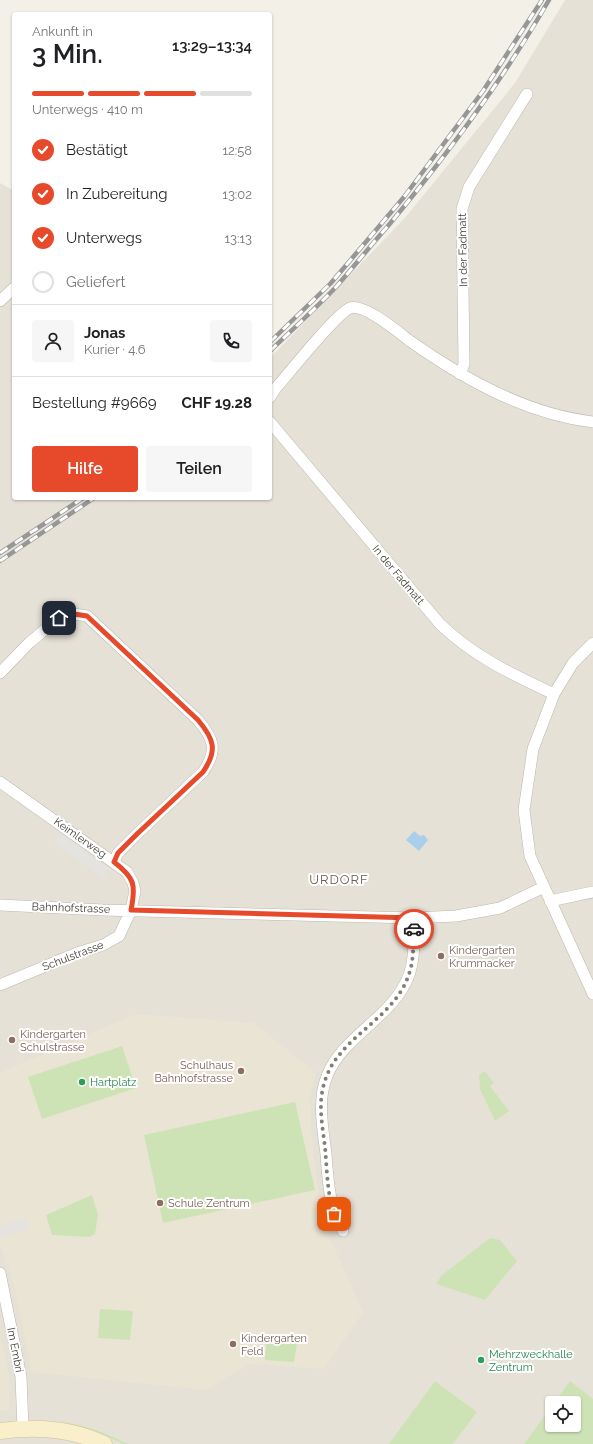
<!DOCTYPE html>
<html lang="de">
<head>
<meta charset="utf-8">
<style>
  :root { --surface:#fff; --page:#f6f6f6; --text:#202124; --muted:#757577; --line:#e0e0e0; --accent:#e7492b }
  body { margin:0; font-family:Raleway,sans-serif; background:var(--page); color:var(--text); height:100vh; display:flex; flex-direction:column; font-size:15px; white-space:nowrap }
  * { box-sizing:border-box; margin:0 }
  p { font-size:13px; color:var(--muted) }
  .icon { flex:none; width:22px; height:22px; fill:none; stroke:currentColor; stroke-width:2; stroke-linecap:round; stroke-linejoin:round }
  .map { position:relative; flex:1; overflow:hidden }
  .drawer { position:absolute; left:12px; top:12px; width:260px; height:488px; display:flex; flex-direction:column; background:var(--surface); border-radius:4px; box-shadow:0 1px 3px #0004 }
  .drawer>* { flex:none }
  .controls { position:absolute; left:545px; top:1396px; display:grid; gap:8px }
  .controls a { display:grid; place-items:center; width:36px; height:36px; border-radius:4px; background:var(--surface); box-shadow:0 1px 3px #0004; font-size:20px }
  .pin { position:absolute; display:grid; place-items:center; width:34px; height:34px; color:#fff; margin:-17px; border-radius:8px; box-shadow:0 2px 6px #0006 }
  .courier { position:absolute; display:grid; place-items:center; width:40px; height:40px; margin:-20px; border:3px solid #e7492b; border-radius:50%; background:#fff; color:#222; box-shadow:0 1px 5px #0007 }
  .headline em { font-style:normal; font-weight:600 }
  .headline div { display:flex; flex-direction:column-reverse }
  .headline { display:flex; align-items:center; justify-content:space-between; height:68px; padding:0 20px }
  h1 { font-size:26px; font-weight:600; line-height:30px }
  .bar { display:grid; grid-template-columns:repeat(4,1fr); gap:6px 4px; align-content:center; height:48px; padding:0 20px }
  .bar i { height:5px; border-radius:3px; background:var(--line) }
  .bar .on { background:var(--accent) }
  .bar p { grid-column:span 4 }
  .line { display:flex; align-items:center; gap:10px; padding:0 20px; border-top:1px solid var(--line) }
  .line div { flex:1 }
  .round { display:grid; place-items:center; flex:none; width:42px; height:42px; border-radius:4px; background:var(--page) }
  ol { padding:0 20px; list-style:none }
  li { display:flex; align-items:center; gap:12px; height:44px }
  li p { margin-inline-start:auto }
  li .icon { padding:4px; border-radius:50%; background:var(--accent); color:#fff; stroke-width:4 }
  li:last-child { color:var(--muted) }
  li i { width:22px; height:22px; border:2px solid var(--line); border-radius:50% }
  .primary-button { display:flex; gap:8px; margin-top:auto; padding:8px 20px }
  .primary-button a { flex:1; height:46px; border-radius:4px; background:var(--accent); color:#fff; font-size:16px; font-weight:600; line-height:46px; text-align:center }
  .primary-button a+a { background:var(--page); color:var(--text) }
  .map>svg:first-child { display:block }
  .residential { fill:#e6e1d7; fill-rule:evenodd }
  .education { fill:#eae4d4 }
  .green { fill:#cee3b5 }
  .parking { fill:#e4e3e0 }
  .water { fill:#aacfea }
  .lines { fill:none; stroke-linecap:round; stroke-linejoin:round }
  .street-casing { stroke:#bdb7ac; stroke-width:12 }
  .secondary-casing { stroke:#cec29c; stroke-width:17 }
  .street { stroke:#fff; stroke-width:11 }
  .secondary { stroke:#faefcb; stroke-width:16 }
  .rail-casing { stroke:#979797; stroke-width:4.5 }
  .rail { stroke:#fff; stroke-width:3; stroke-dasharray:9; stroke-linecap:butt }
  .done { stroke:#827e76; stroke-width:4; stroke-dasharray:0 7.2 }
  .route { stroke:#e7492b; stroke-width:5 }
  .education-dot { fill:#8d6e63; stroke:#fff; stroke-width:1.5 }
  .leisure-dot { fill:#2e9e5b; stroke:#fff; stroke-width:1.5 }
  .labels { text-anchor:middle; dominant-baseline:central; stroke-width:4; stroke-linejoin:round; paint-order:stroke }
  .street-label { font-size:11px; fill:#454038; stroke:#fff }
  .education-label { font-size:11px; fill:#785e54; stroke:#fff; text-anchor:start }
  .leisure-label { font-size:11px; fill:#27864d; stroke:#fff; text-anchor:start }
  .quarter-label { font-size:13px; letter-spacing:1px; fill:#675e50; stroke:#fff }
</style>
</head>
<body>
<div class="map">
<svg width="593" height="1444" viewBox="0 0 593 1444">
  <rect width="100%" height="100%" fill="#f3f0e8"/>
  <path class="residential" d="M565 0H593V1444H0V183L14 191V498H270V358L404 219 515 83ZM552 1403H574V1425H552Z"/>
  <path class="education" d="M136 1014 254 1023 316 1073 310 1097 311 1130 321 1214 329 1236 363 1312 324 1369 249 1364 206 1390 31 1372 15 1290 5 1256 0 1245V1073Z
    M0 1334 9 1374V1410L0 1412Z"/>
  <path class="green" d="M122 1046 136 1088 42 1119 28 1077Z
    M485 1071 494 1083 490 1086 509 1111 495 1121 480 1089 479 1075Z
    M295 1102 315 1190 163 1223 144 1135Z
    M92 1195 98 1215 95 1234 90 1237 52 1235 46 1215Z
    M490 1238 500 1240 517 1261 485 1300 436 1284 442 1275Z
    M100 1309 133 1311 130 1340 98 1338Z
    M266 1341 297 1342 294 1362 265 1360Z
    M435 1381 477 1412 453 1444H389Z
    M570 1381 593 1399V1444H524L552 1406V1425H574V1403H554Z
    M58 1420 94 1429 129 1444H123L102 1434Z"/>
  <path class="parking" d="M61 834 109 869 103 878 54 843Z
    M25 1217 29 1228 0 1238V1226Z"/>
  <path class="water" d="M414 831 420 836 424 835 428 840 419 851 406 840Z"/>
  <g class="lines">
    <g class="street-casing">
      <path id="street" d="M0 301 14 288
        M460 374 464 364 462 209 469 187 527 94
        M270 397 276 388C289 373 336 314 350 308 364 303 398 332 410 341 464 379 526 414 593 422
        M270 422 440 624C473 656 513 675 554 694
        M593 643 573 663 554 694 533 749 524 810 530 856 593 994
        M0 673 29 643 59 618 74 614 87 616 198 720C214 739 218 750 203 772L137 834 118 853 114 862
        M0 782 127 872 133 883 135 891 131 910 119 936 103 945 77 953 0 985
        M550 901 593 892
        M0 905 103 910 414 918 456 916 500 908 544 887
        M343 1231C329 1204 328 1183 326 1154 323 1129 317 1100 327 1076 343 1035 393 1018 409 975 415 958 414 937 414 918
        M0 1273 21 1377 23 1428"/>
    </g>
    <g class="secondary-casing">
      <path id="secondary" d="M0 1431C36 1426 71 1428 104 1444"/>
    </g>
    <use href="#street" class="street"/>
    <use href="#secondary" class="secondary"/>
    <g class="rail-casing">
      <path id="rail" d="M270 342 331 283 404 197 483 91 542 0
        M270 351C292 330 314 310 335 288 353 268 370 246 388 226 447 155 503 80 549 0
        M0 553 83 498
        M0 561 94 498"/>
    </g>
    <use href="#rail" class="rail"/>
  </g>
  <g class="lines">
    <path class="done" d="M334 1214C327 1193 327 1169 325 1147 323 1130 319 1110 322 1093 324 1079 331 1064 340 1054 362 1027 398 1009 409 974 414 960 413 944 414 929"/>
    <path class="route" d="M59 618 74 614 87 616 198 720C214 739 218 750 203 772L137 834 118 853 114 862C135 878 136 885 131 910L414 918V929"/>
  </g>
  <g class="education-dot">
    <circle cx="441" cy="956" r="4"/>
    <circle cx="12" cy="1040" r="4"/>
    <circle cx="241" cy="1071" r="4"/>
    <circle cx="160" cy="1203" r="4"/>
    <circle cx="233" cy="1344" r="4"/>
  </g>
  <g class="leisure-dot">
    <circle cx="82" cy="1082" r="4"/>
    <circle cx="481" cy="1360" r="4"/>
  </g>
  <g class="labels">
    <g class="street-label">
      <text transform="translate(463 250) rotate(-91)">In der Fadmatt</text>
      <text transform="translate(398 575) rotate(50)">In der Fadmatt</text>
      <text transform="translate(80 838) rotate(35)">Keimlerweg</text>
      <text transform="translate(71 908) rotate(2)">Bahnhofstrasse</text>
      <text transform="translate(73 956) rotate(-21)">Schulstrasse</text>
      <text transform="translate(15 1350) rotate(79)">Im Embri</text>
    </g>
    <g class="education-label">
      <text x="449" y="950">Kindergarten<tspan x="449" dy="13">Krummacker</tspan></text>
      <text x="20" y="1034">Kindergarten<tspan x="20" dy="13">Schulstrasse</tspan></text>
      <text x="233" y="1065" text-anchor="end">Schulhaus<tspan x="233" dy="13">Bahnhofstrasse</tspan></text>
      <text x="168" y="1203">Schule Zentrum</text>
      <text x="241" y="1338">Kindergarten<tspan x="241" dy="13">Feld</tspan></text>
    </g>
    <g class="leisure-label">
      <text x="90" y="1082">Hartplatz</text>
      <text x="489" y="1354">Mehrzweckhalle<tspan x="489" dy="13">Zentrum</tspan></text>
    </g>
    <g class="quarter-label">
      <text x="339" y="879">URDORF</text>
    </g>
  </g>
</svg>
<div class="controls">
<a><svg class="icon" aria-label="locate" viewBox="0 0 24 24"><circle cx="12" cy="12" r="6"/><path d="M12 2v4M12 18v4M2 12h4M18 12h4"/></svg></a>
</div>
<div class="pin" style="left:334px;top:1214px;background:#ea580c"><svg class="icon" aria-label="bag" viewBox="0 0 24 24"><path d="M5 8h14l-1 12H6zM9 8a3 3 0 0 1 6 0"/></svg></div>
<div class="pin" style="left:59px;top:618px;background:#1f2937"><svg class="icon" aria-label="home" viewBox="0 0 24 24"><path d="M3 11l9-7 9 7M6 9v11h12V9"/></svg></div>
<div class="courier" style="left:414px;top:929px"><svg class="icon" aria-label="car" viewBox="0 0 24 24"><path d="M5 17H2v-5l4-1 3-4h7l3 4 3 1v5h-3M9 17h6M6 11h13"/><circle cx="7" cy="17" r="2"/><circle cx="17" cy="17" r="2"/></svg></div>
<section class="drawer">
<div class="headline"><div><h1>3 Min.</h1><p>Ankunft in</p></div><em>13:29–13:34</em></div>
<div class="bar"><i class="on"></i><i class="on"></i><i class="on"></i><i></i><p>Unterwegs · 410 m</p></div>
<ol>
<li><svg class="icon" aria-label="check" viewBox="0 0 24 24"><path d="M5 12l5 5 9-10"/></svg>Bestätigt<p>12:58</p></li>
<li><svg class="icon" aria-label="check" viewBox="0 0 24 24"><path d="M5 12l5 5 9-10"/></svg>In Zubereitung<p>13:02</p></li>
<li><svg class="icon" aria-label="check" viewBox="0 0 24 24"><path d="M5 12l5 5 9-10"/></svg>Unterwegs<p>13:13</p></li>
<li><i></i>Geliefert</li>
</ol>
<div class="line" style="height:72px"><a class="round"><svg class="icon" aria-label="person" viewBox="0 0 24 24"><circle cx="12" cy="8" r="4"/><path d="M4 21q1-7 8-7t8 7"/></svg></a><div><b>Jonas</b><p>Kurier · 4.6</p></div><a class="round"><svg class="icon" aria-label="phone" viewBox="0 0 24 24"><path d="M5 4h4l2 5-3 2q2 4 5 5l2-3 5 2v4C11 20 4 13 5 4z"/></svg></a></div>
<div class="line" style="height:52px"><div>Bestellung #9669</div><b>CHF 19.28</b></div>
<div class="primary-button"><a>Hilfe</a><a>Teilen</a></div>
</section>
</div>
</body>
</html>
